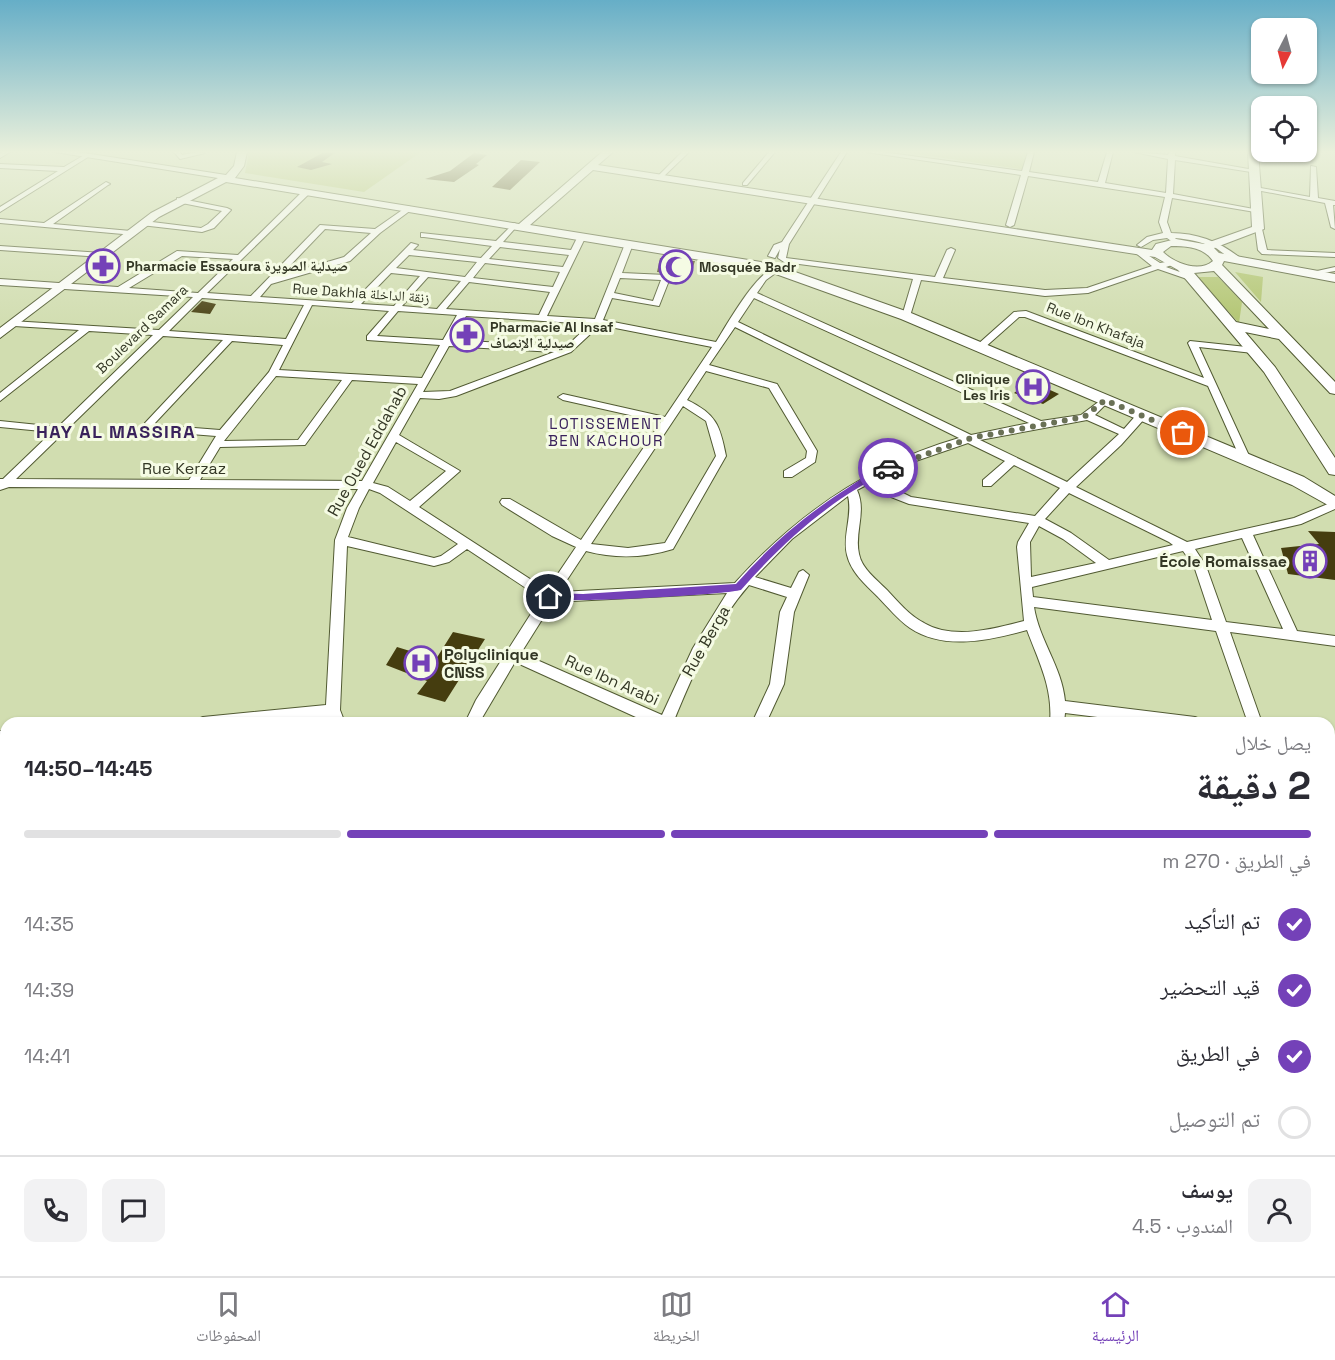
<!DOCTYPE html>
<html lang="ar">
<head>
<meta charset="utf-8">
<style>
  :root { --surface:#fff; --page:#f2f2f3; --text:#2b2b33; --muted:#7c7c81; --line:#e1e1e2; --accent:#7441b8 }
  body { margin:0; font-family:"Space Grotesk","Noto Naskh Arabic",sans-serif; background:var(--page); color:var(--text); direction:rtl; height:100vh; display:flex; flex-direction:column; font-size:22px; white-space:nowrap }
  * { box-sizing:border-box; margin:0 }
  p { font-size:20px; color:var(--muted) }
  .icon { flex:none; width:33px; height:33px; fill:none; stroke:currentColor; stroke-width:2; stroke-linecap:round; stroke-linejoin:round }
  .map { position:relative; flex:1; overflow:hidden; direction:ltr }
  .details { position:absolute; left:0px; top:717px; width:1335px; height:560px; display:flex; flex-direction:column; background:var(--surface); border-radius:18px 18px 0 0; box-shadow:0 2px 4px #0004; direction:rtl }
  .details>* { flex:none }
  .needle { width:39px; rotate:186deg }
  .tools { position:absolute; left:1251px; top:18px; display:grid; gap:12px }
  .tools a { display:grid; place-items:center; width:66px; height:66px; border-radius:12px; background:var(--surface); box-shadow:0 2px 4px #0004; font-size:30px }
  .pin { position:absolute; display:grid; place-items:center; width:51px; height:51px; color:#fff; margin:-26px; border:3px solid #fff; border-radius:50%; box-shadow:0 2px 6px #0007 }
  .courier { position:absolute; display:grid; place-items:center; width:60px; height:60px; margin:-30px; border:4px solid #7441b8; border-radius:50%; background:#fff; color:#222; box-shadow:0 2px 8px #0007 }
  .summary em { font-style:normal; font-weight:700 }
  .summary div { display:flex; flex-direction:column-reverse }
  .summary { display:flex; align-items:center; justify-content:space-between; height:102px; padding:0 24px }
  h1 { font-size:39px; font-weight:700; line-height:45px }
  .bar { display:grid; grid-template-columns:repeat(4,1fr); gap:9px 6px; align-content:center; height:72px; padding:0 24px }
  .bar i { height:8px; border-radius:4px; background:var(--line) }
  .bar .on { background:var(--accent) }
  .bar p { grid-column:span 4 }
  .line { display:flex; align-items:center; gap:15px; padding:0 24px; border-top:2px solid var(--line) }
  .line div { flex:1 }
  .round { display:grid; place-items:center; flex:none; width:63px; height:63px; border-radius:12px; background:var(--page) }
  ol { padding:0 24px; list-style:none }
  li { display:flex; align-items:center; gap:18px; height:66px }
  li p { margin-inline-start:auto }
  li .icon { padding:6px; border-radius:50%; background:var(--accent); color:#fff; stroke-width:4 }
  li:last-child { color:var(--muted) }
  li i { width:33px; height:33px; border:3px solid var(--line); border-radius:50% }
  .menu { display:flex; justify-content:space-around; align-items:center; height:84px; border-top:2px solid var(--line); background:var(--surface); font-size:16px; color:var(--muted) }
  .menu a { display:grid; justify-items:center; gap:3px }
  .menu .on { color:var(--accent) }
  .map>svg:first-child { display:block }
  .green { fill:#b1c46f }
  .building { fill:#453d0f }
  .lines { fill:none; stroke-linecap:round; stroke-linejoin:round }
  .street-casing { stroke:#515a32; stroke-width:2 }
  .secondary-casing { stroke:#515a32; stroke-width:2 }
  .primary-casing { stroke:#a098ae; stroke-width:3 }
  .street { fill:#fff; fill-rule:evenodd }
  .secondary { fill:#fff; fill-rule:evenodd }
  .primary { fill:#e9e1fb; fill-rule:evenodd }
  .route { fill:#7441b8 }
  .done { stroke:#6a7156; stroke-width:6; stroke-dasharray:0 10.8 }
  .labels { text-anchor:middle; dominant-baseline:central; stroke-width:6; stroke-linejoin:round; paint-order:stroke }
  .far-poi-label { font-size:14px; font-weight:bold; fill:#333725; stroke:#f5fbe4; text-anchor:start }
  .far-street-label { font-size:14px; fill:#333725; stroke:#f5fbe4 }
  .far-neighbourhood-label { font-size:15px; letter-spacing:1.5px; fill:#3a225c; stroke:#f5fbe4 }
  .street-label { font-size:16px; fill:#333725; stroke:#f5fbe4 }
  .poi-label { font-size:16px; font-weight:bold; fill:#333725; stroke:#f5fbe4; text-anchor:end }
  .far-district-label { font-size:18px; font-weight:bold; letter-spacing:1.5px; fill:#3a225c; stroke:#f5fbe4 }
</style>
</head>
<body>
<div class="map">
<svg width="1335" height="1276" viewBox="0 0 1335 1276">
  <rect width="100%" height="100%" fill="#d1ddb0"/>
  <path class="green" d="M249 152H421L364 192 245 173Z
    M902 152H1032L1026 170Z
    M1235 272 1263 277 1261 302Z
    M1197 277H1218L1242 302 1239 323Z"/>
  <path class="building" d="M324 152H336L322 162 332 164 311 170 297 167Z
    M474 153 487 155 476 164 479 165 454 182 425 179 450 171Z
    M521 160 540 162 510 190 492 187Z
    M660 258 679 260 695 261 690 276 657 272Z
    M202 301 216 304 210 314 191 312Z
    M1030 381 1059 394 1043 404 1014 393Z
    M1308 531 1335 532V580L1288 574 1281 548 1319 544Z
    M453 632 485 639 445 702 417 694 427 681 386 665 397 647 436 659Z"/>
  <g class="lines">
    <g class="street-casing">
      <path id="street" d="M2 152H10L0 158V153Z
        M174 152H180L182 155 197 152 205 153 180 159Z
        M682 152H689L661 179H657V177Z
        M769 152H775L747 185H743V183Z
        M841 152H847L789 244 786 258 935 277 947 250 951 248 955 250 943 278 1045 290 1087 288 1152 266 1137 254V250H1140L1160 263 1172 261V265L1166 267 1191 276 1187 279 1158 269 1088 293 1045 296 921 280 910 316 903 318 902 316 913 279 784 262 778 258 780 249 775 258 768 256 774 245 782 242Z
        M866 152H882L1022 171 1028 152H1034L1029 172 1098 182 1107 152H1113L1105 183 1166 193 1168 159 1134 152 1168 155 1169 152H1175V156L1254 170 1251 172 1175 160 1173 194 1259 210 1255 212 1172 198 1167 222 1171 233C1196 233 1220 242 1239 257V261C1230 261 1222 251 1214 247 1201 242 1189 239 1175 238L1178 241 1174 243 1167 238 1153 240 1141 247 1137 245 1147 237 1163 233 1159 222 1165 197 1028 176 1014 225 1010 227 1006 225 1021 175Z
        M1283 152H1303L1253 159 1250 157Z
        M86 154 88 157 0 212V207L58 171 0 168V164L64 167Z
        M1311 166 1316 167 1318 198 1335 201V205H1333L1335 229 1331 227 1325 203 1251 189 1255 187 1310 197Z
        M106 182 110 184 108 185 53 224 131 231 135 233 134 235 0 223V219L44 223Z
        M304 190 311 192 207 293 251 296 320 225 375 229 408 206 412 208 411 210 380 233 350 261 271 284 260 297 352 303 411 243 418 245 413 250 481 258 492 246 424 237H421V233L496 241 514 223 518 225 503 242 571 250 579 234 586 236 547 316 595 319 625 244 629 242 633 244 622 273 666 275 670 278 659 306 612 298 603 320 716 342C726 326 759 267 777 268V272L766 280 757 293 1041 421 1081 415 1105 397 1110 400 1095 415 1124 429 1138 413H1146V417L1121 445 1076 487 1187 542 1294 518 1335 501V509L1301 524 1253 535 1297 631 1335 636V646L1230 632 1262 723H1248L1216 631 1034 607C1039 640 1062 667 1065 701L1195 717 1200 719 1202 723H1146L1065 713 1064 723H1050C1053 688 1039 662 1027 630 990 640 944 651 910 628 897 619 888 607 877 596 865 584 851 572 847 555 842 536 853 516 848 496L792 539 755 577 791 588 799 572 803 570 809 575 794 612 784 684 766 723H752L770 684 780 612 787 597 749 585C714 625 693 674 673 723H649L515 662 479 723H465L476 700 541 598 467 549 449 562 434 566 347 546 340 710 345 723H331L328 717 265 723H196L198 719 203 717 326 705 335 540 347 508 358 489 9 487 0 490V479H3L52 432 0 427V421L58 427 153 335 89 331 0 401V393L79 330 14 326 9 323 11 321 159 330 193 297 0 285V279L118 287 177 251 238 255ZM325 229 371 233 344 257 280 276ZM500 247 569 255 563 267 489 259ZM409 255 477 262 465 277 396 268ZM182 256 233 259 198 293 129 288ZM485 263 560 272 553 287 473 278ZM391 273 420 276 394 306 361 304ZM428 277 461 281 437 309 402 306ZM620 278 661 280 653 301 614 293ZM469 282 550 292 539 315 446 309ZM202 298 304 305 286 339 169 331ZM754 298 1029 423 971 435 738 322ZM312 305 389 311 367 336V340L440 345 422 378 279 370ZM398 311 457 315 443 340 377 336ZM466 316 590 324 566 347 452 340ZM600 325 712 347 665 417 563 394 558 397 563 400 661 422 581 540 510 499H502L500 502 502 505 552 536 576 547 547 590 419 507 460 471 399 435 420 398 439 399 456 396 571 352ZM735 327 959 438C869 464 797 514 735 583L559 592 586 551C616 559 644 558 673 549L726 456C720 425 716 414 687 400L706 371 769 388 807 451 806 458 784 471V477H792L815 462 817 451 777 384 709 365ZM163 336 223 340 145 423 149 430 153 431 216 436 189 480 16 479ZM232 341 283 345 269 372 220 430 156 425 155 423ZM449 346 554 352 450 391 423 392ZM276 376 342 380 298 440 224 441ZM352 380 418 384 362 481 200 480 220 447 305 445ZM683 406 706 421 716 456 665 543 628 548 591 544ZM1087 420 1119 434 1067 482 980 440ZM396 442 446 471 410 501 388 487 373 483ZM968 443 1005 461 983 480V486H991L1014 465 1060 488 1035 516 911 497 899 491 880 477 910 463ZM872 482 891 497 909 504 1029 523 1018 542 1017 547 1024 621C994 629 953 640 924 623 909 615 898 602 887 590 876 579 862 569 859 554 854 532 867 512 857 490ZM369 489 380 493 458 544 441 556 434 558 348 537 359 508ZM1069 493 1169 542 1173 545 1109 560 1071 533 1045 519ZM1039 526 1063 539 1096 563 1031 577 1030 542ZM1242 538 1283 629 1226 622 1206 566 1195 549ZM1183 551 1194 566 1212 620 1033 597 1032 587ZM727 593 693 648 662 715 521 653 553 602Z
        M177 198 227 208 231 210 214 228 202 232 141 225V221H144L201 228 208 224 222 211 177 202Z
        M1255 227 1262 229 1267 250 1335 253V257L1262 254 1258 250Z
        M0 246 102 253 106 255 102 257 0 250Z
        M1335 267V271L1312 275 1308 273Z
        M1026 311 1204 378 1188 343 1190 341 1256 348V352L1253 353 1199 347 1251 460 1250 462 1246 463 1241 460 1208 386 1025 317H1019L983 349H977V345L1014 312Z
        M0 731H6V743H0Z
        M1329 735 1335 736V748L1329 747Z
        M1329 857 1335 858V874L1329 873Z
        M1329 924 1335 927V959L1329 956Z
        M230 1270H252L250 1276H228Z
        M377 1270H399L398 1276H376Z
        M535 1270H559L561 1276H537Z
        M573 1270H595L594 1276H572Z
        M801 1270H823V1276H801Z"/>
    </g>
    <g class="secondary-casing">
      <path id="secondary" d="M55 152H78L226 175 234 166 237 152H247L244 166 235 178 519 224 602 152H613L598 165 1152 250 1156 244 1176 239 1204 244 1252 227 1248 152H1258L1264 229 1214 248 1219 253 1335 274V282L1224 261 1222 265 1335 382V394L1330 393 1279 339 1245 332 1275 367 1335 458V475L1329 474 1264 372 1178 270 1155 257 593 170 530 225 761 262 767 266 761 270 226 182 159 217 0 338V328L151 213 218 178ZM1171 246C1186 246 1204 247 1213 261 1199 273 1174 263 1163 252ZM1214 271 1269 329 1236 322 1194 273Z
        M773 267H781L911 313 1304 477 1335 496V509L1292 485 901 319 773 273Z"/>
    </g>
    <g class="primary-casing">
      <path id="primary" d="M0 1209 6 1211V1248L0 1246Z
        M50 1270H93L95 1276H53Z"/>
    </g>
    <use href="#street" class="street"/>
    <use href="#secondary" class="secondary"/>
    <use href="#primary" class="primary"/>
  </g>
  <linearGradient id="sky" x2="0" y2="1"><stop stop-color="#66aec7"/><stop offset="0.46" stop-color="#eaf0db"/><stop offset="1" stop-color="#eaf0db" stop-opacity="0"/></linearGradient>
  <rect width="1335" height="330" fill="url(#sky)"/>
  <path class="route" d="M888 465 891 470C832 498 784 541 741 590 721 595 553 605 544 597L549 593 583 594 736 584C770 546 797 522 840 493 856 483 871 471 888 465Z"/>
  <g class="lines">
    <path class="done" d="M888 468 971 438 1084 417 1105 400 1183 433"/>
  </g>
  <defs>
    <g id="pharmacy-ring" transform="scale(1.725)"><circle r="9.5" fill="#f5fbe4" stroke="#7441b8" stroke-width="1.5"/><path d="M-2-6h4v4h4v4h-4v4h-4v-4h-4v-4h4Z" fill="#7441b8"/></g>
    <g id="mosque-ring" transform="scale(1.725)"><circle r="9.5" fill="#f5fbe4" stroke="#7441b8" stroke-width="1.5"/><path d="M3.5-4.9A6 6 0 1 0 3.5 4.9A5 5 0 1 1 3.5-4.9Z" fill="#7441b8"/></g>
    <g id="hospital-ring" transform="scale(1.725)"><circle r="9.5" fill="#f5fbe4" stroke="#7441b8" stroke-width="1.5"/><path d="M-5-5h3v3.5h4V-5h3V5h-3V1.5h-4V5h-3Z" fill="#7441b8"/></g>
    <g id="building-ring" transform="scale(1.725)"><circle r="9.5" fill="#f5fbe4" stroke="#7441b8" stroke-width="1.5"/><path d="M-4-6H4V6H1V3H-1V6H-4ZM-2.5-4.3h1.7v1.8h-1.7ZM.8-4.3h1.7v1.8H.8ZM-2.5-1h1.7V.8h-1.7ZM.8-1h1.7V.8H.8Z" fill="#7441b8"/></g>
  </defs>
  <g fill-rule="evenodd">
    <use href="#pharmacy-ring" x="103" y="266"/>
    <use href="#mosque-ring" x="676" y="267"/>
    <use href="#pharmacy-ring" x="467" y="335"/>
    <use href="#hospital-ring" x="1033" y="387"/>
    <use href="#building-ring" x="1310" y="561"/>
    <use href="#hospital-ring" x="421" y="663"/>
  </g>
  <g class="labels">
    <g class="far-poi-label">
      <text x="126" y="266">Pharmacie Essaoura صيدلية الصويرة</text>
      <text x="699" y="267">Mosquée Badr</text>
      <text x="490" y="327">Pharmacie Al Insaf<tspan x="490" dy="16">صيدلية الإنصاف</tspan></text>
      <text x="1010" y="379" text-anchor="end">Clinique<tspan x="1010" dy="16">Les Iris</tspan></text>
    </g>
    <g class="far-street-label">
      <text transform="translate(361 293) rotate(4)">Rue Dakhla زنقة الداخلة</text>
      <text transform="translate(1096 325) rotate(21)">Rue Ibn Khafaja</text>
      <text transform="translate(142 329) rotate(-44)">Boulevard Samara</text>
    </g>
    <g class="far-neighbourhood-label">
      <text x="606" y="423">LOTISSEMENT<tspan x="606" dy="17">BEN KACHOUR</tspan></text>
    </g>
    <g class="street-label">
      <text transform="translate(367 451) rotate(-61)">Rue Oued Eddahab</text>
      <text x="184" y="468">Rue Kerzaz</text>
      <text transform="translate(706 641) rotate(-60)">Rue Berga</text>
      <text transform="translate(612 680) rotate(24)">Rue Ibn Arabi</text>
    </g>
    <g class="poi-label">
      <text x="1287" y="561">École Romaissae</text>
      <text x="444" y="654" text-anchor="start">Polyclinique<tspan x="444" dy="18">CNSS</tspan></text>
    </g>
    <g class="far-district-label">
      <text x="116" y="431">HAY AL MASSIRA</text>
    </g>
  </g>
</svg>
<div class="tools">
<a><svg class="needle" viewBox="-14 -14 28 28"><path d="M0-13l5 13h-10z" fill="#e53935"/><path d="M0 13l5-13h-10z" fill="#7c7c81"/></svg></a>
<a><svg class="icon" aria-label="locate" viewBox="0 0 24 24"><circle cx="12" cy="12" r="6"/><path d="M12 2v4M12 18v4M2 12h4M18 12h4"/></svg></a>
</div>
<div class="pin" style="left:1183px;top:433px;background:#ea580c"><svg class="icon" aria-label="bag" viewBox="0 0 24 24"><path d="M5 8h14l-1 12H6zM9 8a3 3 0 0 1 6 0"/></svg></div>
<div class="pin" style="left:549px;top:597px;background:#1f2937"><svg class="icon" aria-label="home" viewBox="0 0 24 24"><path d="M3 11l9-7 9 7M6 9v11h12V9"/></svg></div>
<div class="courier" style="left:888px;top:468px"><svg class="icon" aria-label="car" viewBox="0 0 24 24"><path d="M5 17H2v-5l4-1 3-4h7l3 4 3 1v5h-3M9 17h6M6 11h13"/><circle cx="7" cy="17" r="2"/><circle cx="17" cy="17" r="2"/></svg></div>
<section class="details">
<div class="summary"><div><h1>2 دقيقة</h1><p>يصل خلال</p></div><em>14:45–14:50</em></div>
<div class="bar"><i class="on"></i><i class="on"></i><i class="on"></i><i></i><p>في الطريق · 270 m</p></div>
<ol>
<li><svg class="icon" aria-label="check" viewBox="0 0 24 24"><path d="M5 12l5 5 9-10"/></svg>تم التأكيد<p>14:35</p></li>
<li><svg class="icon" aria-label="check" viewBox="0 0 24 24"><path d="M5 12l5 5 9-10"/></svg>قيد التحضير<p>14:39</p></li>
<li><svg class="icon" aria-label="check" viewBox="0 0 24 24"><path d="M5 12l5 5 9-10"/></svg>في الطريق<p>14:41</p></li>
<li><i></i>تم التوصيل</li>
</ol>
<div class="line" style="height:108px"><a class="round"><svg class="icon" aria-label="person" viewBox="0 0 24 24"><circle cx="12" cy="8" r="4"/><path d="M4 21q1-7 8-7t8 7"/></svg></a><div><b>يوسف</b><p>المندوب · 4.5</p></div><a class="round"><svg class="icon" aria-label="chat" viewBox="0 0 24 24"><path d="M4 5h16v11H9l-5 4z"/></svg></a><a class="round"><svg class="icon" aria-label="phone" viewBox="0 0 24 24"><path d="M5 4h4l2 5-3 2q2 4 5 5l2-3 5 2v4C11 20 4 13 5 4z"/></svg></a></div>
</section>
</div>
<nav class="menu">
<a class="on"><svg class="icon" aria-label="home" viewBox="0 0 24 24"><path d="M3 11l9-7 9 7M6 9v11h12V9"/></svg>الرئيسية</a>
<a><svg class="icon" aria-label="map" viewBox="0 0 24 24"><path d="M3 6l6-2 6 2 6-2v14l-6 2-6-2-6 2zM9 4v14M15 6v14"/></svg>الخريطة</a>
<a><svg class="icon" aria-label="saved" viewBox="0 0 24 24"><path d="M7 4h10v16l-5-4-5 4z"/></svg>المحفوظات</a>
</nav>
</body>
</html>
